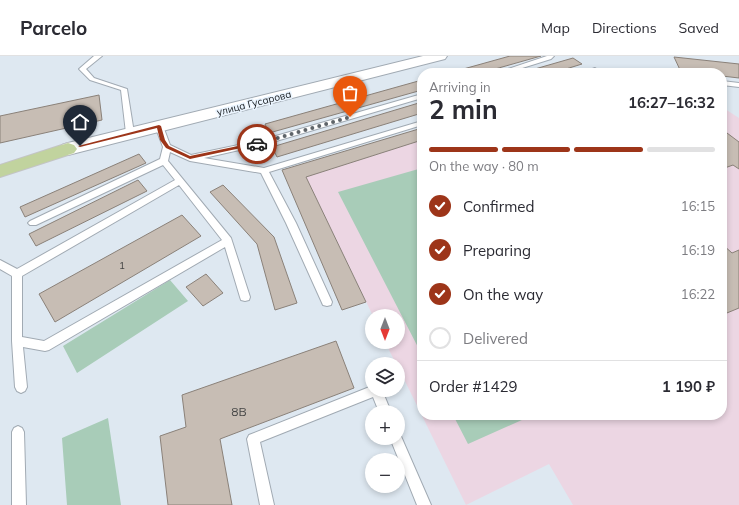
<!DOCTYPE html>
<html lang="en">
<head>
<meta charset="utf-8">
<style>
  :root { --surface:#fff; --page:#f2f2f3; --text:#2b2b33; --muted:#7c7c81; --line:#e1e1e2; --accent:#9d3519 }
  body { margin:0; font-family:Mulish,sans-serif; background:var(--page); color:var(--text); height:100vh; display:flex; flex-direction:column; font-size:15px; white-space:nowrap }
  * { box-sizing:border-box; margin:0 }
  p { font-size:13px; color:var(--muted) }
  .icon { flex:none; width:22px; height:22px; fill:none; stroke:currentColor; stroke-width:2; stroke-linecap:round; stroke-linejoin:round }
  .map { position:relative; flex:1; overflow:hidden }
  .details { position:absolute; left:417px; top:12px; width:310px; height:352px; display:flex; flex-direction:column; background:var(--surface); border-radius:16px; box-shadow:0 2px 6px #0003 }
  .details>* { flex:none }
  .needle { width:26px; rotate:180deg }
  .controls { position:absolute; left:365px; top:253px; display:grid; gap:8px }
  .controls a { display:grid; place-items:center; width:40px; height:40px; border-radius:50%; background:var(--surface); box-shadow:0 2px 6px #0003; font-size:20px }
  .pin { position:absolute; display:grid; place-items:center; width:34px; height:34px; color:#fff; margin:-41px -17px; border-radius:50% 50% 50% 0; rotate:-45deg; box-shadow:0 0 4px #0007 }
  .pin .icon { rotate:45deg }
  .courier { position:absolute; display:grid; place-items:center; width:40px; height:40px; margin:-20px; border:3px solid #9d3519; border-radius:50%; background:#fff; color:#222; box-shadow:0 1px 5px #0007 }
  .head em { font-style:normal; font-weight:700 }
  .head div { display:flex; flex-direction:column-reverse }
  .head { display:flex; align-items:center; justify-content:space-between; height:68px; padding:0 12px }
  h1 { font-size:26px; font-weight:700; line-height:30px }
  .bar { display:grid; grid-template-columns:repeat(4,1fr); gap:6px 4px; align-content:center; height:48px; padding:0 12px }
  .bar i { height:5px; border-radius:3px; background:var(--line) }
  .bar .selected { background:var(--accent) }
  .bar p { grid-column:span 4 }
  .line { display:flex; align-items:center; gap:10px; padding:0 12px; border-top:1px solid var(--line) }
  .line div { flex:1 }
  ol { padding:0 12px; list-style:none }
  li { display:flex; align-items:center; gap:12px; height:44px }
  li p { margin-inline-start:auto }
  li .icon { padding:4px; border-radius:50%; background:var(--accent); color:#fff; stroke-width:4 }
  li:last-child { color:var(--muted) }
  li i { width:22px; height:22px; border:2px solid var(--line); border-radius:50% }
  header { display:flex; align-items:center; gap:24px; box-sizing:border-box; height:56px; padding:0 20px; background:var(--surface); border-bottom:1px solid var(--line) }
  header strong { font-size:19px }
  nav { display:flex; gap:22px; margin-inline-start:auto; font-size:14px }
  .map>svg:first-child { display:block }
  .education { fill:#ecd6e3 }
  .green { fill:#a8ccb8 }
  .building { fill:#c7bdb4; stroke:#8a8179 }
  .lines { fill:none; stroke-linecap:round; stroke-linejoin:round }
  .lane-casing { stroke:#a1aab3; stroke-width:2 }
  .secondary-casing { stroke:#a1aab3; stroke-width:2 }
  .primary-casing { stroke:#c3c4c5; stroke-width:2 }
  .lane { fill:#fff; fill-rule:evenodd }
  .secondary { fill:#fff; fill-rule:evenodd }
  .primary { fill:#c1d39e; fill-rule:evenodd }
  .route { fill:#9d3519 }
  .done { stroke:#5e6469; stroke-width:4; stroke-dasharray:0 7.2 }
  .labels { text-anchor:middle; dominant-baseline:central; stroke-width:3; stroke-linejoin:round; paint-order:stroke }
  .far-street-label { font-size:10px; fill:#191d20; stroke:#ebf5ff }
  .number-label { font-size:10px; fill:#444545 }
  .near-number-label { font-size:12px; fill:#444545 }
</style>
</head>
<body>
<header>
<strong>Parcelo</strong>
<nav><a>Map</a><a>Directions</a><a>Saved</a></nav>
</header>
<div class="map">
<svg width="739" height="449" viewBox="0 0 739 449">
  <rect width="100%" height="100%" fill="#dee8f1"/>
  <path class="education" d="M722 51 739 62V449H573L549 408 466 449 398 311V308H396L385 286H398V260H373L306 121 422 84V359H722Z"/>
  <path class="green" d="M422 112V299L338 136Z
    M170 224 188 245 77 317 63 290Z
    M453 359H533L468 388Z
    M108 362 121 449H67L62 382Z"/>
  <path class="building" d="M510 0H541L481 17H449Z
    M674 1 739 8V22L722 20V17L681 16Z
    M573 2 582 8 553 17H521Z
    M422 24V34L269 77 265 68Z
    M99 39 102 64 0 87V60Z
    M422 46V57L277 101 272 91Z
    M422 72V84L306 121 366 246 342 254 282 114Z
    M727 77 739 86V113L733 109 722 113V79Z
    M139 98 146 107 25 161 20 151Z
    M138 124 147 135 36 190 29 178Z
    M223 129 274 181 297 247 275 254 257 188 210 136Z
    M182 159 201 180 55 266 39 238Z
    M722 188 732 197 739 194V252L722 259Z
    M206 218 223 237 203 250 186 231Z
    M336 285 354 332 220 383 232 449H168L160 380 186 371 182 339Z"/>
  <g class="lines">
    <g class="lane-casing">
      <path id="lane" d="M94 0H102L86 13 94 22 127 33 134 77 133 79H127L126 77 121 34 90 24 79 13Z
        M547 0H554L551 3 506 17H496Z
        M595 12 598 14 597 15 582 17Z
        M722 25 739 27V31L722 29Z
        M422 38V42L266 88 204 102 264 112 422 65V69L269 116 296 167 332 246 331 249 327 250 323 249 286 167 261 117 190 105 170 96 168 105 231 182 250 241 249 244 245 245 241 244 240 241 225 191 49 294 45 295 23 291 27 331 25 335 21 337 17 335 15 331 12 285V220L0 213V204L17 213 175 124 163 109 36 169H30L28 167 30 165 160 103 163 91 155 70 156 68H159L163 70 170 89 191 99 262 84ZM179 129 222 184 44 285 22 281V220Z
        M372 330V334H382L391 356H379L373 341 260 386 274 449H260L247 383 249 379Z
        M18 370 22 372 24 376 26 449H12V376L14 372Z
        M398 377 400 378 431 449H417L390 382H398Z"/>
    </g>
    <g class="secondary-casing">
      <path id="secondary" d="M423 0H447L445 3 68 99 62 97 59 93 62 89 68 87Z"/>
    </g>
    <g class="primary-casing">
      <path id="primary" d="M68 87 74 89 77 93 74 97 0 121V109Z"/>
    </g>
    <use href="#lane" class="lane"/>
    <use href="#secondary" class="secondary"/>
    <use href="#primary" class="primary"/>
  </g>
  <path class="route" d="M159 69 161 70 165 84 169 90 190 100 257 86 260 88 190 103 166 92 160 84 157 72 80 91 78 90Z"/>
  <g class="lines">
    <path class="done" d="M257 88 350 61"/>
  </g>
  <g class="labels">
    <g class="far-street-label">
      <text transform="translate(254 47) rotate(-14)">улица Гусарова</text>
    </g>
    <g class="number-label">
      <text x="122" y="209">1</text>
    </g>
    <g class="near-number-label">
      <text x="239" y="355">8В</text>
    </g>
  </g>
</svg>
<div class="controls">
<a><svg class="needle" viewBox="-14 -14 28 28"><path d="M0-13l5 13h-10z" fill="#e53935"/><path d="M0 13l5-13h-10z" fill="#7c7c81"/></svg></a>
<a><svg class="icon" aria-label="layers" viewBox="0 0 24 24"><path d="M12 4l9 5-9 5-9-5zM3 14l9 5 9-5"/></svg></a>
<a>+</a>
<a>−</a>
</div>
<div class="pin" style="left:350px;top:61px;background:#ea580c"><svg class="icon" aria-label="bag" viewBox="0 0 24 24"><path d="M5 8h14l-1 12H6zM9 8a3 3 0 0 1 6 0"/></svg></div>
<div class="pin" style="left:80px;top:90px;background:#1f2937"><svg class="icon" aria-label="home" viewBox="0 0 24 24"><path d="M3 11l9-7 9 7M6 9v11h12V9"/></svg></div>
<div class="courier" style="left:257px;top:88px"><svg class="icon" aria-label="car" viewBox="0 0 24 24"><path d="M5 17H2v-5l4-1 3-4h7l3 4 3 1v5h-3M9 17h6M6 11h13"/><circle cx="7" cy="17" r="2"/><circle cx="17" cy="17" r="2"/></svg></div>
<section class="details">
<div class="head"><div><h1>2 min</h1><p>Arriving in</p></div><em>16:27–16:32</em></div>
<div class="bar"><i class="selected"></i><i class="selected"></i><i class="selected"></i><i></i><p>On the way · 80 m</p></div>
<ol>
<li><svg class="icon" aria-label="check" viewBox="0 0 24 24"><path d="M5 12l5 5 9-10"/></svg>Confirmed<p>16:15</p></li>
<li><svg class="icon" aria-label="check" viewBox="0 0 24 24"><path d="M5 12l5 5 9-10"/></svg>Preparing<p>16:19</p></li>
<li><svg class="icon" aria-label="check" viewBox="0 0 24 24"><path d="M5 12l5 5 9-10"/></svg>On the way<p>16:22</p></li>
<li><i></i>Delivered</li>
</ol>
<div class="line" style="height:52px"><div>Order #1429</div><b>1 190 ₽</b></div>
</section>
</div>
</body>
</html>
